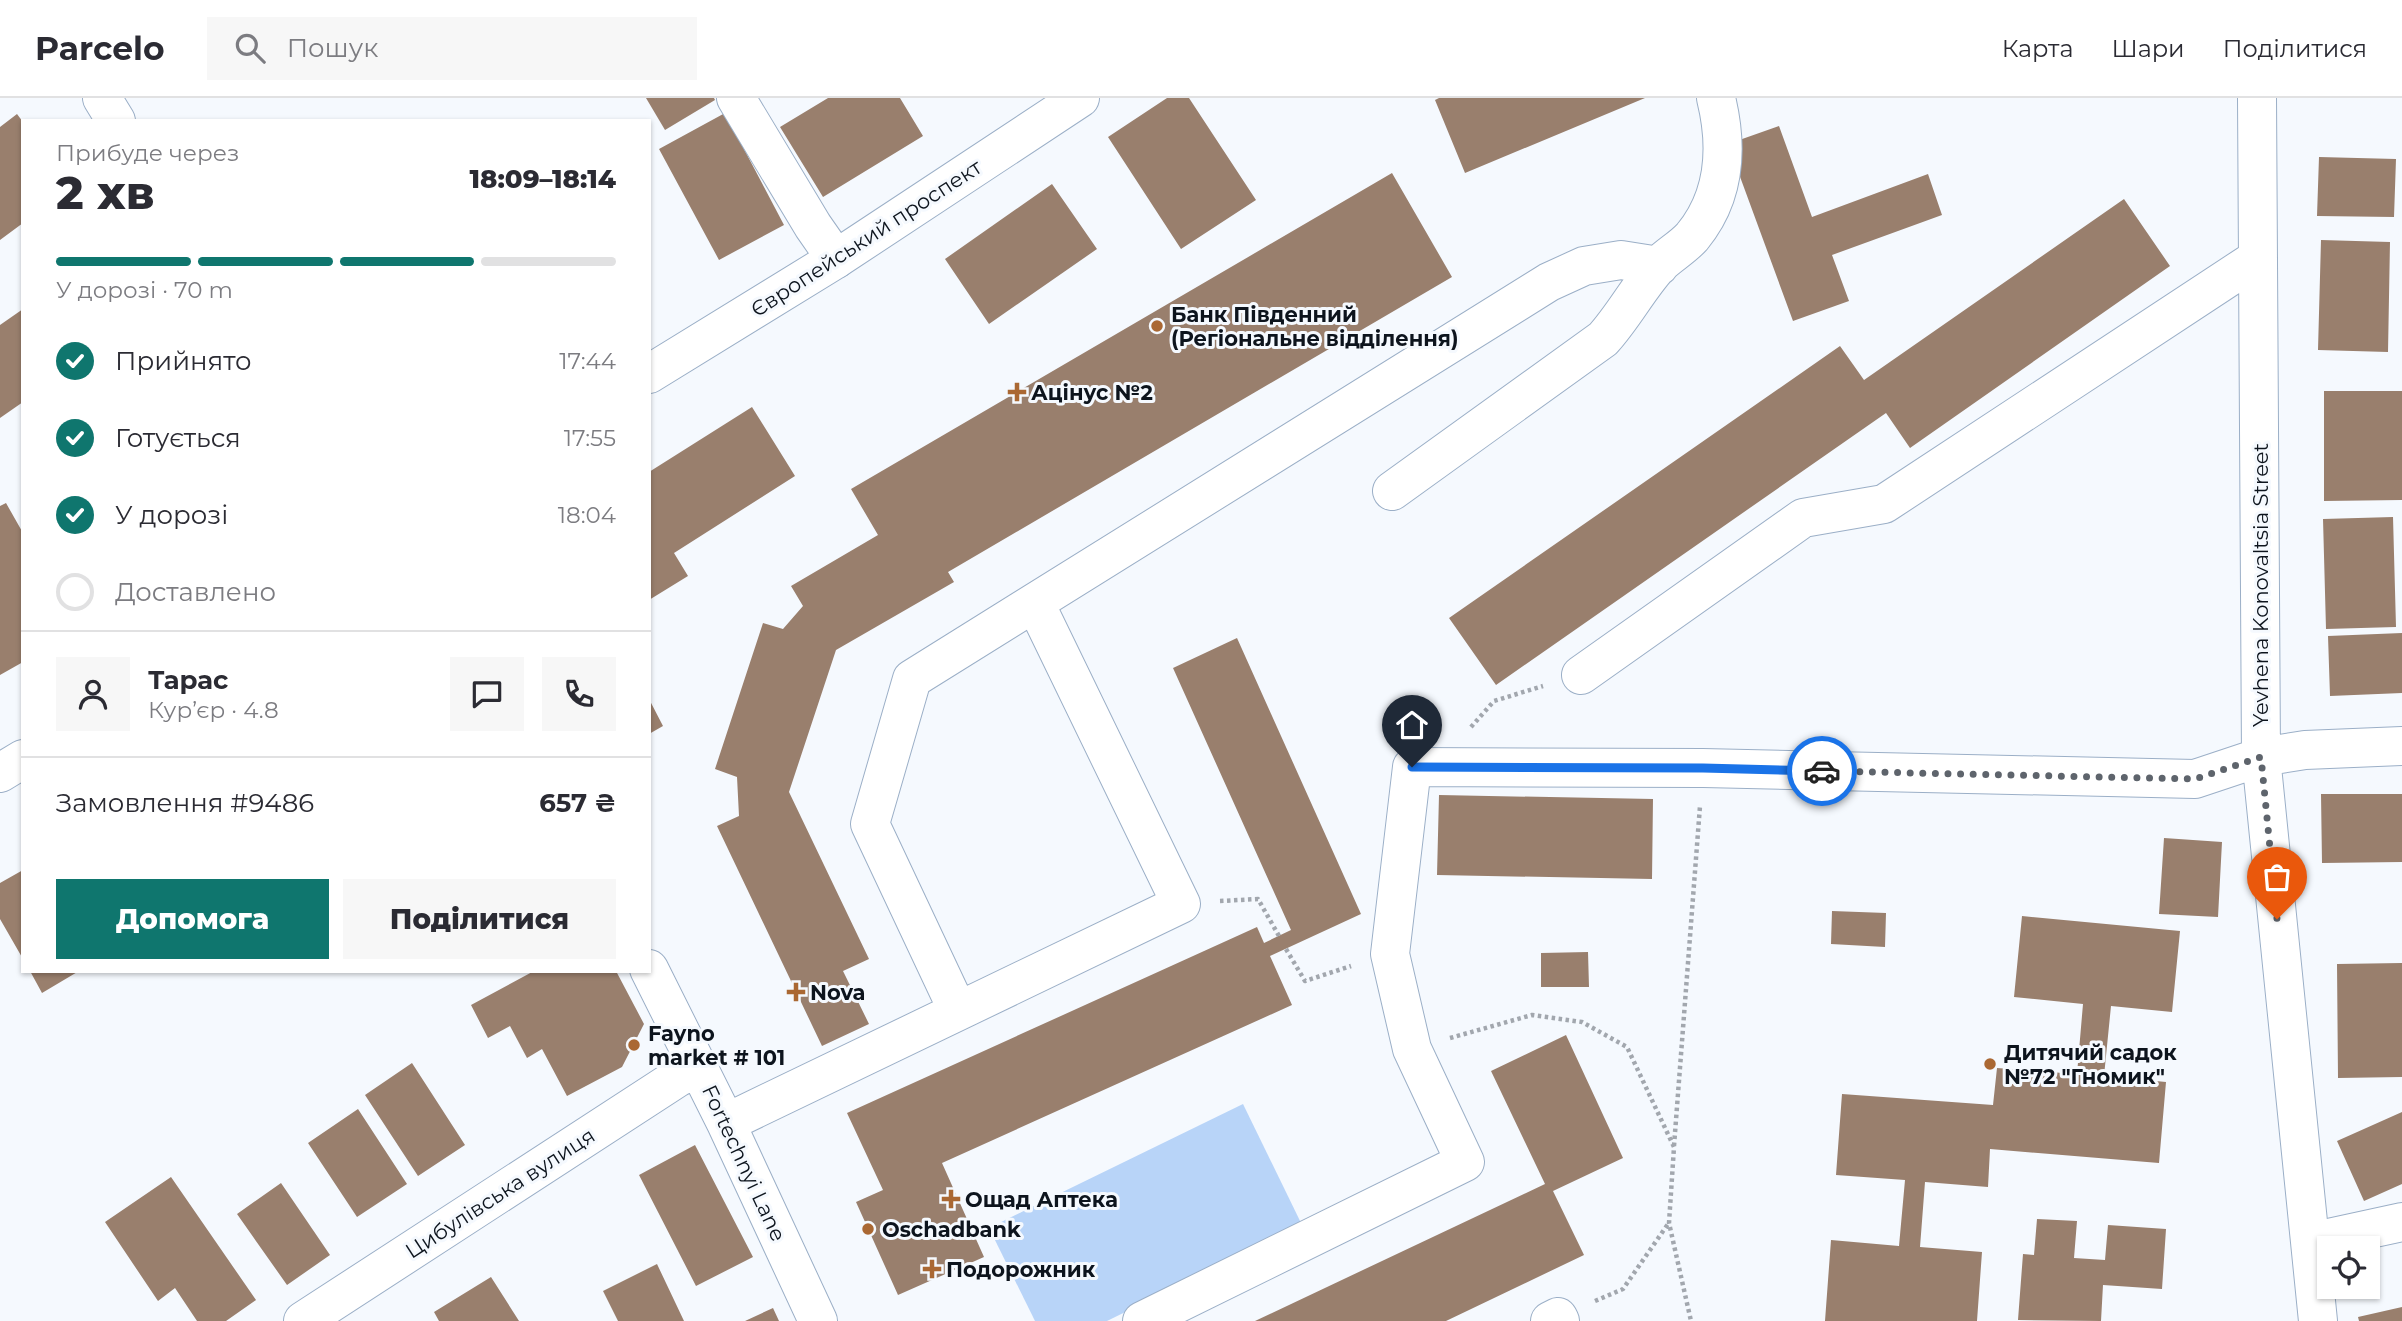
<!DOCTYPE html>
<html lang="uk">
<head>
<meta charset="utf-8">
<style>
  :root { --surface:#fff; --page:#f7f7f7; --text:#2b2b33; --muted:#7c7c81; --line:#e1e1e2; --accent:#0f766e }
  body { margin:0; font-family:Montserrat,sans-serif; background:var(--page); color:var(--text); height:100vh; display:flex; flex-direction:column; font-size:26px; white-space:nowrap }
  * { box-sizing:border-box; margin:0 }
  p { font-size:23px; color:var(--muted) }
  .icon { flex:none; width:38px; height:38px; fill:none; stroke:currentColor; stroke-width:2; stroke-linecap:round; stroke-linejoin:round }
  .map { position:relative; flex:1; overflow:hidden }
  .side { position:absolute; left:21px; top:21px; width:630px; height:854px; display:flex; flex-direction:column; background:var(--surface); border-radius:0px; box-shadow:0 2px 5px #0004 }
  .side>* { flex:none }
  .tools { position:absolute; left:2317px; top:1138px; display:grid; gap:14px }
  .tools a { display:grid; place-items:center; width:63px; height:63px; border-radius:0px; background:var(--surface); box-shadow:0 2px 5px #0004; font-size:35px }
  .pin { position:absolute; display:grid; place-items:center; width:60px; height:60px; color:#fff; margin:-72px -30px; border-radius:50% 50% 50% 0; rotate:-45deg; box-shadow:0 0 7px #0007 }
  .pin .icon { rotate:45deg }
  .courier { position:absolute; display:grid; place-items:center; width:70px; height:70px; margin:-35px; border:5px solid #1a73e8; border-radius:50%; background:#fff; color:#222; box-shadow:0 2px 9px #0007 }
  .summary em { font-style:normal; font-weight:800 }
  .summary div { display:flex; flex-direction:column-reverse }
  .summary { display:flex; align-items:center; justify-content:space-between; height:119px; padding:0 35px }
  h1 { font-size:46px; font-weight:800; line-height:52px }
  .bar { display:grid; grid-template-columns:repeat(4,1fr); gap:10px 7px; align-content:center; height:84px; padding:0 35px }
  .bar i { height:9px; border-radius:5px; background:var(--line) }
  .bar .selected { background:var(--accent) }
  .bar p { grid-column:span 4 }
  .line { display:flex; align-items:center; gap:18px; padding:0 35px; border-top:2px solid var(--line) }
  .line div { flex:1 }
  .round { display:grid; place-items:center; flex:none; width:74px; height:74px; border-radius:0px; background:var(--page) }
  ol { padding:0 35px; list-style:none }
  li { display:flex; align-items:center; gap:21px; height:77px }
  li p { margin-inline-start:auto }
  li .icon { padding:7px; border-radius:50%; background:var(--accent); color:#fff; stroke-width:4 }
  li:last-child { color:var(--muted) }
  li i { width:38px; height:38px; border:4px solid var(--line); border-radius:50% }
  .cta { display:flex; gap:14px; margin-top:auto; padding:14px 35px }
  .cta a { flex:1; height:80px; border-radius:0px; background:var(--accent); color:#fff; font-size:28px; font-weight:800; line-height:80px; text-align:center }
  .cta a+a { background:var(--page); color:var(--text) }
  header { display:flex; align-items:center; gap:42px; box-sizing:border-box; height:98px; padding:0 35px; background:var(--surface); border-bottom:2px solid var(--line) }
  header strong { font-size:33px }
  nav { display:flex; gap:38px; margin-inline-start:auto; font-size:24px }
  .search { width:490px; height:63px; background:var(--page); display:flex; align-items:center; gap:18px; box-sizing:border-box; padding:0 24px; border-radius:0px; color:var(--muted); font-size:26px }
  .map>svg:first-child { display:block }
  .green { fill:#b8d4f8 }
  .building { fill:#997f6d }
  .lines { fill:none; stroke-linecap:round; stroke-linejoin:round }
  .minor-casing { stroke:#9bafc7; stroke-width:40 }
  .major-casing { stroke:#9bafc7; stroke-width:40 }
  .path { stroke:#a2a7ae; stroke-width:4.5; stroke-dasharray:3.5 3.5; stroke-linecap:butt }
  .minor { stroke:#fff; stroke-width:38 }
  .major { stroke:#fff; stroke-width:38 }
  .done { stroke:#5e646c; stroke-width:7; stroke-dasharray:0 12.6 }
  .route { stroke:#1a73e8; stroke-width:9 }
  .poi-dot { fill:#aa6833; stroke:#f5f9fe; stroke-width:2.5 }
  .labels { text-anchor:middle; dominant-baseline:central; stroke-width:6; stroke-linejoin:round; paint-order:stroke }
  .street-label { font-size:21px; fill:#0d141d; stroke:#f5f9fe }
  .poi-label { font-size:21px; font-weight:bold; fill:#0d141d; stroke:#f5f9fe; text-anchor:start }
</style>
</head>
<body>
<header>
<strong>Parcelo</strong>
<div class="search"><svg class="icon" aria-label="search" viewBox="0 0 24 24"><circle cx="10" cy="10" r="6"/><path d="M15 15l6 6"/></svg>Пошук</div>
<nav><a>Карта</a><a>Шари</a><a>Поділитися</a></nav>
</header>
<div class="map">
<svg width="2402" height="1223" viewBox="0 0 2402 1223">
  <rect width="100%" height="100%" fill="#f5f9fe"/>
  <path class="green" d="M1243 1006 1302 1127 1107 1223H1035L989 1130Z"/>
  <path class="building" d="M646 0H714L715 2 665 32Z
    M828 0H900L923 38 823 99 780 29Z
    M1167 0H1189L1256 102 1181 151 1108 39Z
    M1439 0H1645L1465 75 1435 2Z
    M725 15 784 127 719 162 659 51Z
    M17 16 23 24V125L0 142V29Z
    M1779 28 1812 119 1928 76 1942 117 1832 157 1849 203 1793 223 1728 46Z
    M2319 59 2396 61 2394 119 2317 118Z
    M1392 75 1452 179 948 474 954 484 836 552 789 694 869 861 843 873 869 926 822 948 717 728 739 718 737 679 715 671 763 525 783 531 803 508 791 488 878 437 851 391Z
    M1052 86 1097 151 989 226 945 161Z
    M2124 101 2170 168 1910 350 1886 315 1496 587 1449 520 1840 248 1864 282Z
    M2321 142 2390 144 2388 254 2318 252Z
    M23 211V304L0 320V227Z
    M2324 293H2402V402L2324 403Z
    M752 309 795 378 674 455 688 478 649 502V374Z
    M6 405 23 435V564L0 577V408Z
    M2393 419 2396 529 2326 531 2323 421Z
    M2402 535V595L2330 598 2328 538Z
    M1237 540 1361 816 1270 858 1292 907 942 1065 984 1159 898 1197 856 1104 883 1092 847 1015 1257 829 1264 845 1291 832 1173 570Z
    M649 601 663 628 649 636Z
    M2321 696H2402V764L2322 765Z
    M1439 697 1653 701 1652 781 1437 777Z
    M2164 740 2222 744 2218 819 2159 816Z
    M23 772V861L0 821V785Z
    M1832 813 1886 815 1885 849 1831 846Z
    M2022 818 2180 833 2172 914 2111 908 2104 978 2166 984 2159 1065 1990 1051 1988 1089 1925 1084 1920 1149 1982 1154 1977 1223H1825L1831 1142 1899 1148 1905 1082 1836 1077 1842 996 1993 1007 1997 970 2077 976 2083 906 2014 899Z
    M1588 854 1589 889H1541V855Z
    M2402 865V979L2338 980 2337 866Z
    M30 873H79L42 895Z
    M534 873H616L644 926 622 969 567 998 542 951 527 960 510 928 488 940 471 907Z
    M1566 937 1623 1060 1553 1093 1584 1157 1446 1223H1255L1545 1086 1491 973Z
    M412 965 465 1047 418 1078 365 997Z
    M358 1011 407 1086 357 1119 308 1045Z
    M2402 1014V1086L2364 1103 2337 1043Z
    M695 1047 753 1159 696 1188 639 1077Z
    M171 1079 256 1202 226 1223H197L175 1190 158 1203 105 1124Z
    M281 1085 330 1157 287 1187 237 1116Z
    M2037 1121 2077 1123 2074 1160 2105 1162 2108 1127 2166 1131 2162 1191 2103 1187 2101 1223 2018 1222 2023 1156 2034 1157Z
    M657 1166 684 1223H618L603 1193Z
    M491 1179 519 1223H439L434 1214Z
    M2402 1209V1223H2359L2358 1219Z
    M773 1210 779 1223H745Z"/>
  <g class="lines">
    <g class="minor-casing">
      <path id="minor" d="M102 0 116 23
        M736 0 813 128 836 161
        M2257 0 2261 659 2318 1223
        M1392 393 1603 241C1624 218 1638 190 1659 167 1669 157 1682 150 1692 139 1726 98 1728 49 1716 0
        M1581 577 1803 420 1884 406 2258 160
        M649 871 726 1025 818 1223
        M958 913 870 726 912 581 1549 184 1584 168 1621 162 1659 168
        M726 1025 1181 806 1035 505
        M2310 1144 2402 1124
        M303 1223 677 980 698 969
        M1142 1223 1465 1064 1412 951 1390 856 1412 669 1703 670 2195 681 2261 659 2305 652 2402 648
        M1550 1223 1558 1219 1560 1223"/>
    </g>
    <g class="major-casing">
      <path id="major" d="M649 276 836 161 1080 0
        M0 675 23 661"/>
    </g>
    <path class="path" d="M1471 629 1494 603 1543 588
      M1220 803 1258 801 1279 838
      M1286 851 1305 883 1351 868
      M1450 940 1532 917 1582 924 1627 949 1674 1049 1669 1125 1691 1223
      M1674 1048 1700 708
      M1595 1203 1623 1191 1668 1126"/>
    <use href="#minor" class="minor"/>
    <use href="#major" class="major"/>
  </g>
  <g class="lines">
    <path class="done" d="M1822 673 2195 681 2261 659 2277 821"/>
    <path class="route" d="M1412 669 1703 670 1822 673"/>
  </g>
  <g class="poi-dot">
    <circle cx="1157" cy="228" r="7"/>
    <path d="M1013.5 283.5h7v7h7v7h-7v7h-7v-7h-7v-7h7z"/>
    <path d="M792.5 883.5h7v7h7v7h-7v7h-7v-7h-7v-7h7z"/>
    <circle cx="634" cy="947" r="7"/>
    <circle cx="1990" cy="966" r="7"/>
    <path d="M947.5 1090.5h7v7h7v7h-7v7h-7v-7h-7v-7h7z"/>
    <circle cx="868" cy="1131" r="7"/>
    <path d="M928.5 1160.5h7v7h7v7h-7v7h-7v-7h-7v-7h7z"/>
  </g>
  <g class="labels">
    <g class="street-label">
      <text transform="translate(866 140) rotate(-33)">Європейський проспект</text>
      <text transform="translate(2260 487) rotate(-90)">Yevhena Konovaltsia Street</text>
      <text transform="translate(744 1065) rotate(65)">Fortechnyi Lane</text>
      <text transform="translate(500 1095) rotate(-33)">Цибулівська вулиця</text>
    </g>
    <g class="poi-label">
      <text x="1171" y="216">Банк Південний<tspan x="1171" dy="24">(Регіональне відділення)</tspan></text>
      <text x="1031" y="294">Ацінус №2</text>
      <text x="810" y="894">Nova</text>
      <text x="648" y="935">Fayno<tspan x="648" dy="24">market # 101</tspan></text>
      <text x="2004" y="954">Дитячий садок<tspan x="2004" dy="24">№72 "Гномик"</tspan></text>
      <text x="965" y="1101">Ощад Аптека</text>
      <text x="882" y="1131">Oschadbank</text>
      <text x="946" y="1171">Подорожник</text>
    </g>
  </g>
</svg>
<div class="tools">
<a><svg class="icon" aria-label="locate" viewBox="0 0 24 24"><circle cx="12" cy="12" r="6"/><path d="M12 2v4M12 18v4M2 12h4M18 12h4"/></svg></a>
</div>
<div class="pin" style="left:2277px;top:821px;background:#ea580c"><svg class="icon" aria-label="bag" viewBox="0 0 24 24"><path d="M5 8h14l-1 12H6zM9 8a3 3 0 0 1 6 0"/></svg></div>
<div class="pin" style="left:1412px;top:669px;background:#1f2937"><svg class="icon" aria-label="home" viewBox="0 0 24 24"><path d="M3 11l9-7 9 7M6 9v11h12V9"/></svg></div>
<div class="courier" style="left:1822px;top:673px"><svg class="icon" aria-label="car" viewBox="0 0 24 24"><path d="M5 17H2v-5l4-1 3-4h7l3 4 3 1v5h-3M9 17h6M6 11h13"/><circle cx="7" cy="17" r="2"/><circle cx="17" cy="17" r="2"/></svg></div>
<section class="side">
<div class="summary"><div><h1>2 хв</h1><p>Прибуде через</p></div><em>18:09–18:14</em></div>
<div class="bar"><i class="selected"></i><i class="selected"></i><i class="selected"></i><i></i><p>У дорозі · 70 m</p></div>
<ol>
<li><svg class="icon" aria-label="check" viewBox="0 0 24 24"><path d="M5 12l5 5 9-10"/></svg>Прийнято<p>17:44</p></li>
<li><svg class="icon" aria-label="check" viewBox="0 0 24 24"><path d="M5 12l5 5 9-10"/></svg>Готується<p>17:55</p></li>
<li><svg class="icon" aria-label="check" viewBox="0 0 24 24"><path d="M5 12l5 5 9-10"/></svg>У дорозі<p>18:04</p></li>
<li><i></i>Доставлено</li>
</ol>
<div class="line" style="height:126px"><a class="round"><svg class="icon" aria-label="person" viewBox="0 0 24 24"><circle cx="12" cy="8" r="4"/><path d="M4 21q1-7 8-7t8 7"/></svg></a><div><b>Тарас</b><p>Кур’єр · 4.8</p></div><a class="round"><svg class="icon" aria-label="chat" viewBox="0 0 24 24"><path d="M4 5h16v11H9l-5 4z"/></svg></a><a class="round"><svg class="icon" aria-label="phone" viewBox="0 0 24 24"><path d="M5 4h4l2 5-3 2q2 4 5 5l2-3 5 2v4C11 20 4 13 5 4z"/></svg></a></div>
<div class="line" style="height:91px"><div>Замовлення #9486</div><b>657 ₴</b></div>
<div class="cta"><a>Допомога</a><a>Поділитися</a></div>
</section>
</div>
</body>
</html>
